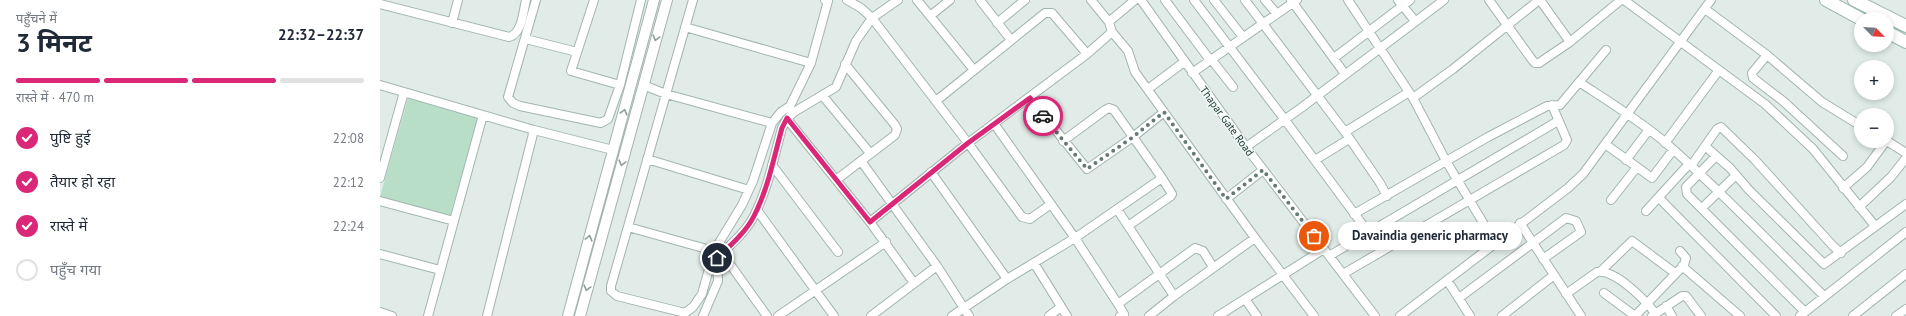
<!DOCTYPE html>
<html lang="hi">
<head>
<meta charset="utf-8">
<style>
  :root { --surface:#fff; --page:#f6f6f7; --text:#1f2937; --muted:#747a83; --line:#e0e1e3; --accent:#db2777 }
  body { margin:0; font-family:"PT Sans","Noto Sans Devanagari",sans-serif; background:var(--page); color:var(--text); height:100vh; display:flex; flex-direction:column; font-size:15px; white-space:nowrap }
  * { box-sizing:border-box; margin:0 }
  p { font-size:13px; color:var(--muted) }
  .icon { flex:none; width:22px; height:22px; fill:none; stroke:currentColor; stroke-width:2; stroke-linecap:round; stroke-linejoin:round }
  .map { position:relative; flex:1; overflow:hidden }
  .drawer { display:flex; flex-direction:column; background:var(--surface); width:380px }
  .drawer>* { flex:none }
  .needle { width:26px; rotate:114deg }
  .tools { position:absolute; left:1474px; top:12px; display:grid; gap:8px }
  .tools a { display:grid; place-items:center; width:40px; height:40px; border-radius:50%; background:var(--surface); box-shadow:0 2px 6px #0003; font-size:20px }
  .pin { position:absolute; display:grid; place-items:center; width:34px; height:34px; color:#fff; margin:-17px; border:2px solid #fff; border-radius:50%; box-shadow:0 1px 4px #0007 }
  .courier { position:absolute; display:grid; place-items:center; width:40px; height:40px; margin:-20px; border:3px solid #db2777; border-radius:50%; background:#fff; color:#222; box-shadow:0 1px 5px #0007 }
  .bubble { position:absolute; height:28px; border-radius:14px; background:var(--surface); box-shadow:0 2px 6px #0003; font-size:13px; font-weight:700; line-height:28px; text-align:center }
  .overview em { font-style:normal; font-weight:700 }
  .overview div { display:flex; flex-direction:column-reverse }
  .overview { display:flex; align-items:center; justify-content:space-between; height:68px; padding:0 16px }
  h1 { font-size:26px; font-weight:700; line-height:30px }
  .bar { display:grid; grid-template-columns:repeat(4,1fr); gap:6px 4px; align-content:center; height:48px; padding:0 16px }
  .bar i { height:5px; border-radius:3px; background:var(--line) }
  .bar .current { background:var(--accent) }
  .bar p { grid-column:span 4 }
  ol { padding:0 16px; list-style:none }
  li { display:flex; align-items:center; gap:12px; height:44px }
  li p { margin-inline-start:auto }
  li .icon { padding:4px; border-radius:50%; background:var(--accent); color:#fff; stroke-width:4 }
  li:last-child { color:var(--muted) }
  li i { width:22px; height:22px; border:2px solid var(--line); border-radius:50% }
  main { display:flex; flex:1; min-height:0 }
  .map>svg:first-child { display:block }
  .green { fill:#b9dec7 }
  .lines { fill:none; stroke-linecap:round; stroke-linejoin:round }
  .minor-casing { stroke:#a3b4b0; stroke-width:10 }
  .tertiary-casing { stroke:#a3b4b0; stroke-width:12 }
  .secondary-casing { stroke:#9eb8b2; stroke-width:14 }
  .minor { stroke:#fff; stroke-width:8 }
  .tertiary { stroke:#fff; stroke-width:10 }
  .secondary { stroke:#fff; stroke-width:12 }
  .oneway { stroke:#909e9c }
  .done { stroke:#647a76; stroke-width:4; stroke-dasharray:0 7.2 }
  .route { stroke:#db2777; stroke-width:5 }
  .labels { text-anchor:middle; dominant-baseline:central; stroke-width:3; stroke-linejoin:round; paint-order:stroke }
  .street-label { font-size:11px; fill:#203d39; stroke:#f1f8f6 }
</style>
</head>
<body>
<main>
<section class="drawer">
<div class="overview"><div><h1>3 मिनट</h1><p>पहुँचने में</p></div><em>22:32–22:37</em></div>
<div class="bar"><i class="current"></i><i class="current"></i><i class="current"></i><i></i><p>रास्ते में · 470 m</p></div>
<ol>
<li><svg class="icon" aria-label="check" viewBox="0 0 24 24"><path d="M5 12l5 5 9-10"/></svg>पुष्टि हुई<p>22:08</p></li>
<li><svg class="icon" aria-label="check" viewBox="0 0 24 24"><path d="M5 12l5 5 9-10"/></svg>तैयार हो रहा<p>22:12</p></li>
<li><svg class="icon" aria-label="check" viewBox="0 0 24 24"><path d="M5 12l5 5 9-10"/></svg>रास्ते में<p>22:24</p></li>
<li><i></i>पहुँच गया</li>
</ol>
</section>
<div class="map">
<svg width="1526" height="316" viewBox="0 0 1526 316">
  <rect width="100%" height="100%" fill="#e1ece8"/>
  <path class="green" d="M28 98 98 118 70 216 0 197Z"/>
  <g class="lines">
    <g class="minor-casing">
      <path id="minor" d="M156 0 128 97 133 103 140 106 221 123 228 119 240 85 261 0
        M214 0 191 71 240 85
        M313 0 231 286V291L237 296 305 313 313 307 322 294 334 251 362 205 373 181 392 123 401 112 410 106 431 63 448 1 445 0
        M467 0 481 8 492 18 588 143 642 217 650 219 671 204
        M537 0 594 70
        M600 0 631 40
        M711 0 729 22
        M761 0 866 147 995 316
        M785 0 830 60
        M814 0 905 120 988 232
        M834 0 863 37
        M865 0 965 132 1000 183 1007 196
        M885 0 897 14
        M911 0 965 74
        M968 0 1033 98 1066 161 1102 221 1114 244
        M1018 0 1035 21
        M1109 0 1153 61 1155 63H1159L1190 42 1241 0
        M1160 0 1190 42
        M1244 0 1385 104 1433 149 1495 226
        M0 4 129 37C142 34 143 12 146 0
        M1325 9 1387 55 1442 102 1481 126
        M550 16 570 0
        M72 23 78 0
        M617 23 645 0
        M305 27 431 63
        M732 32 748 51 755 72 875 238 934 316
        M146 39 197 52
        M1387 55 1372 73 1373 78 1403 101 1463 156
        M954 58 1030 0
        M831 59 853 87
        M812 73 917 0
        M1199 82C1228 101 1259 120 1286 143 1341 191 1392 245 1444 296
        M0 85 154 130 233 150
        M263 85 286 94 392 123
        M768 89 804 62
        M442 95 490 153
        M650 98 707 169 753 137 784 112
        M1033 98 1073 69 1159 0
        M556 101 665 13H672L707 54
        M407 119 490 222 534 283
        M615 125 695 238 738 304 744 314 740 316
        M965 132 1029 92
        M1507 141 1526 153
        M1285 143 1339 70
        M1225 144 1257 167 1231 200
        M1325 146 1350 168 1369 190 1444 264 1526 204
        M866 147 921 108 1064 0
        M1336 156 1306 187 1307 194 1425 312
        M267 159 369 190
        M935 160 969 139
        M1246 160 1268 131
        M481 161 557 266 589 316
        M392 165 458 252
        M1311 166 1337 129 1341 127 1375 160 1453 246 1461 253
        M1257 167 1272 178 1293 150
        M551 172 627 279 572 316
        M0 178 24 92
        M456 180 515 135 517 129 515 125 465 64
        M1463 188 1487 167 1506 141
        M1279 198 1396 316
        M846 199 883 170
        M0 201 74 221
        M1479 207 1511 177 1526 158
        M1322 208 1356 175
        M737 209 794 296 875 238
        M377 210 454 316
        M1266 211 1309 164
        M974 214 1108 137 1167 106 1180 105 1226 50
        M490 222 588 143 707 54 732 32 729 22 731 20 755 0
        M1140 223 1201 316
        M748 226 791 196 792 194 782 178
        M248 227 334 251
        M342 253 387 316
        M0 254 60 270
        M949 256 1178 121
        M654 263 687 316
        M1302 266 1360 316
        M1221 271 1252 241 1295 273
        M963 274 1184 145 1187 140 1172 105
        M627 279 695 238 782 178 734 110 729 108 725 110 683 141
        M1067 280 1090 316
        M1224 293 1255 316
        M1186 294 1217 272C1235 269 1265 300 1275 313
        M1079 298 1186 218 1196 221 1201 232 1163 259
        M865 299 877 316
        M738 304 815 248 823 251 833 267
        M1286 306 1292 316
        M0 312 12 316
        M48 316 103 115
        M107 316 154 130
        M323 316 338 281 337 257C350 246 366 232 374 216 388 189 394 157 402 128L407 119 414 112 456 87 476 41 492 18 518 0
        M398 316 506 242
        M491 316 557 266
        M669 316 681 307
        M769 316 794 296
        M838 316 944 249
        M1020 316 1188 188 1203 174 1331 0
        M1122 316 1174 275
        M1255 316 1304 265 1306 258 1300 251
        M1272 316 1302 296H1306L1321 316
        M1420 316 1526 232
        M1473 316 1526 274
        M1516 316 1526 309"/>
    </g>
    <g class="tertiary-casing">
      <path id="tertiary" d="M188 316 274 0
        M200 316 287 0"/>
    </g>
    <g class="secondary-casing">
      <path id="secondary" d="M1446 0 1481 19
        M1474 0 1526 26
        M1507 32 1526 42"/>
    </g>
    <use href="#minor" class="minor"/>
    <use href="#tertiary" class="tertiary"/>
    <use href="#secondary" class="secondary"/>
  </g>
  <defs><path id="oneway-chevron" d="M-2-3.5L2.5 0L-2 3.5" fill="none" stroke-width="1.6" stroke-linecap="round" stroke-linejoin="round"/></defs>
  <g class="oneway">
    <use href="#oneway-chevron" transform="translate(276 38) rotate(105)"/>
    <use href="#oneway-chevron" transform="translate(244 112) rotate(-75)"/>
    <use href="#oneway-chevron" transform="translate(242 163) rotate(105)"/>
    <use href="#oneway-chevron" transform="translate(209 238) rotate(-75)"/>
    <use href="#oneway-chevron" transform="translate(207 288) rotate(105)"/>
  </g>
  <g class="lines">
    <path class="done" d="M663 116 707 169 753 137 784 112 846 199 883 170 934 236"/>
    <path class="route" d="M337 258C350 246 366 232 374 216 388 189 394 157 402 128L407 118 490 222 588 143 650 98 663 116"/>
  </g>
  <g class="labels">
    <g class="street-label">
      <text transform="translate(847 121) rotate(54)">Thapar Gate Road</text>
    </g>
  </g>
</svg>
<div class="tools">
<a><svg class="needle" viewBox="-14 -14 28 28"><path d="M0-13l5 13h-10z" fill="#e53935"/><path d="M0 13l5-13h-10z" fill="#747a83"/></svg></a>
<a>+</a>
<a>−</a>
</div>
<div class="pin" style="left:934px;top:236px;background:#ea580c"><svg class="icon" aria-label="bag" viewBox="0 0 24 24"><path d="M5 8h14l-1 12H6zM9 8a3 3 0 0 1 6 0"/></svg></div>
<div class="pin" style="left:337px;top:258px;background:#1f2937"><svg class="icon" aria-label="home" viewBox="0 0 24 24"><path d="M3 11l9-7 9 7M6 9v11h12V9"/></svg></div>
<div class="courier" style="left:663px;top:116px"><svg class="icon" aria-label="car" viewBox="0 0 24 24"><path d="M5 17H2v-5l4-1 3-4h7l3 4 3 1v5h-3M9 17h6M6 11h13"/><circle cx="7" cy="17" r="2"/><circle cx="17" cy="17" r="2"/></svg></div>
<div class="bubble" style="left:958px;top:222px;width:184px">Davaindia generic pharmacy</div>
</div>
</main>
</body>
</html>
